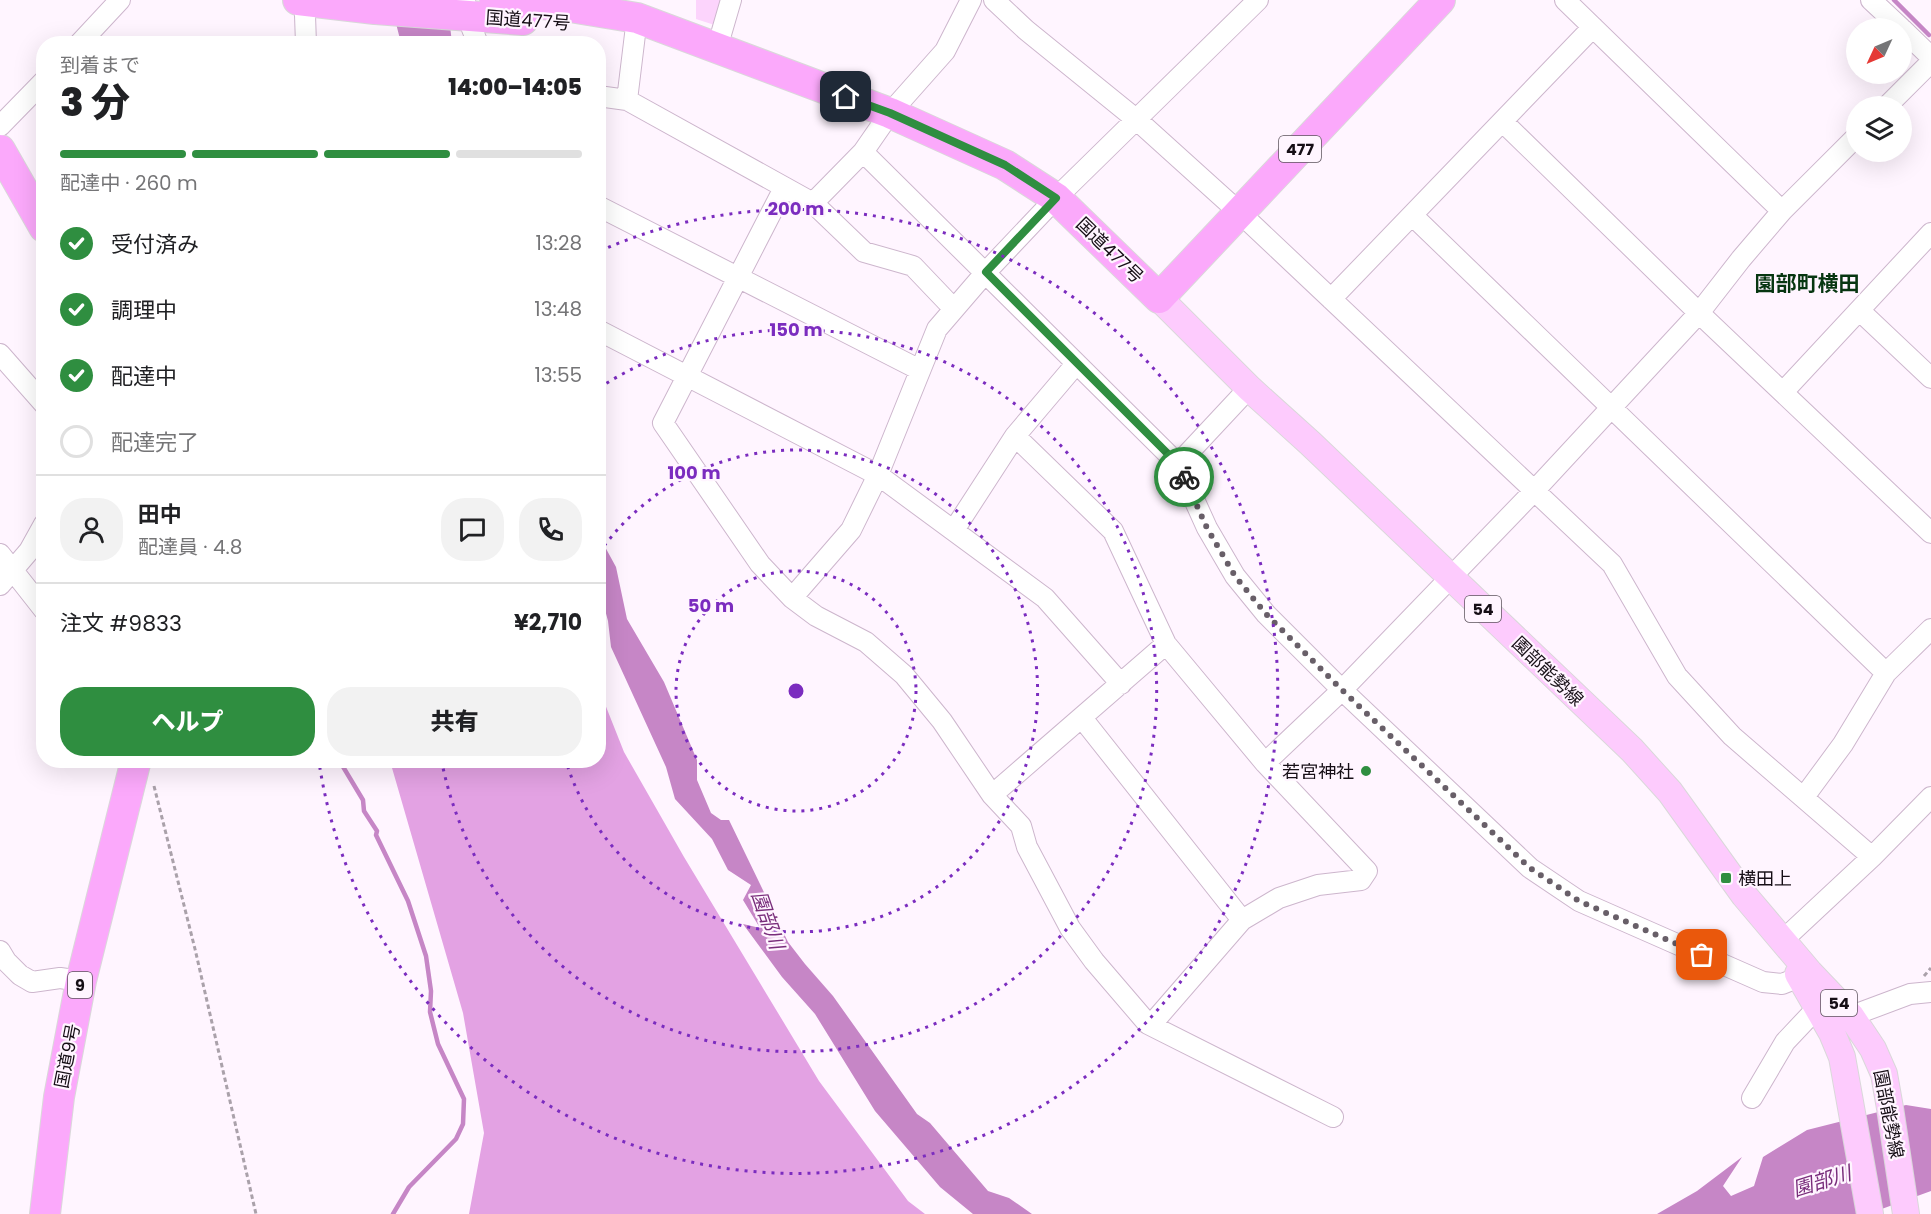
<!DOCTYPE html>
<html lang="ja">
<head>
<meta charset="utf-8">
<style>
  :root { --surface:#fff; --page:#f2f2f2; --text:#202124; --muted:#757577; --line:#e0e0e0; --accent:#2f8e40 }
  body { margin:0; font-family:Poppins,"Noto Sans JP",sans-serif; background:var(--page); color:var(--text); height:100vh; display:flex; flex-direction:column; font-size:22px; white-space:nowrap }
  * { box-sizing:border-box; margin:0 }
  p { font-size:20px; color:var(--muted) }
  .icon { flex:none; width:33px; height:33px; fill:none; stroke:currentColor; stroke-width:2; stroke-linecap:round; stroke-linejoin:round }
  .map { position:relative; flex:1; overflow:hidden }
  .sheet { position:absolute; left:36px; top:36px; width:570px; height:732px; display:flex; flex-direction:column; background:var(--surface); border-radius:24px; box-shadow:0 6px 24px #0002 }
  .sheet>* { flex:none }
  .needle { width:39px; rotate:226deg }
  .tools { position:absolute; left:1846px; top:18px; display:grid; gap:12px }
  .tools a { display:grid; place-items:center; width:66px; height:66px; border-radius:50%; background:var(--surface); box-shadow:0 6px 24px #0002; font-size:30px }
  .pin { position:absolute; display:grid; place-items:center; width:51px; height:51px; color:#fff; margin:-26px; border-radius:12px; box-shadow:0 3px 9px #0006 }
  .courier { position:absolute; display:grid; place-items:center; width:60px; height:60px; margin:-30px; border:4px solid #2f8e40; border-radius:50%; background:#fff; color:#222; box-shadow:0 2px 8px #0007 }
  .overview em { font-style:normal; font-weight:800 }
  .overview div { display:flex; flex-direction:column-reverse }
  .overview { display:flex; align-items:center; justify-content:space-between; height:102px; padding:0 24px }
  h1 { font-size:39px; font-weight:800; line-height:45px }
  .bar { display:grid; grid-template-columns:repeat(4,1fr); gap:9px 6px; align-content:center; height:72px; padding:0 24px }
  .bar i { height:8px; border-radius:4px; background:var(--line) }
  .bar .selected { background:var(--accent) }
  .bar p { grid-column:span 4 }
  .line { display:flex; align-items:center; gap:15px; padding:0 24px; border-top:2px solid var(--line) }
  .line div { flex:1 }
  .round { display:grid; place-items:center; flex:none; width:63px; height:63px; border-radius:24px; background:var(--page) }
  ol { padding:0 24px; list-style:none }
  li { display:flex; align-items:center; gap:18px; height:66px }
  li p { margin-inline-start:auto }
  li .icon { padding:6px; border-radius:50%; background:var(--accent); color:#fff; stroke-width:4 }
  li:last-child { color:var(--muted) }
  li i { width:33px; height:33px; border:3px solid var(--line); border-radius:50% }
  .button { display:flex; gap:12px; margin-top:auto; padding:12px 24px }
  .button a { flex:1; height:69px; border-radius:24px; background:var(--accent); color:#fff; font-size:24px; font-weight:800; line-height:69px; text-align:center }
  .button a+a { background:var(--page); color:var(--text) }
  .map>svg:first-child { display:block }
  .green { fill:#fcd4fc }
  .forest { fill:#e3a2e3 }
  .water { fill:#c686c6 }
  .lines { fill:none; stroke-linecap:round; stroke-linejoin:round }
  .stream { stroke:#c686c6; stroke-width:4.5 }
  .minor-casing { stroke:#cdb6cd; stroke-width:22 }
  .major-casing { stroke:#dad8da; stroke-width:28 }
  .highway-casing { stroke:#dad8da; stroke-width:32 }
  .path { stroke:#aaa1aa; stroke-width:3; stroke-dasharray:4.5 3; stroke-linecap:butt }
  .minor { stroke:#fff; stroke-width:20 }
  .major { stroke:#fdcbfd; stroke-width:26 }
  .highway { stroke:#fba9fb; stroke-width:30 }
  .done { stroke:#685f68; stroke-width:6; stroke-dasharray:0 10.8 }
  .route { stroke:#2f8e40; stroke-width:8 }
  .ring { fill:none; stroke:#7b2cbf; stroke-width:3; stroke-dasharray:3 6 }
  .poi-dot { fill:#2f8e40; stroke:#fff5ff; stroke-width:2 }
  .labels { text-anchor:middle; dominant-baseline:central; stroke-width:4.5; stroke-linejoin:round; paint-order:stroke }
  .shield { fill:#fff5ff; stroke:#5c535c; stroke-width:1.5 }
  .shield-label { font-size:16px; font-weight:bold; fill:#160e16 }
  .street-label { font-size:18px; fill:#160e16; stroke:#fff5ff }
  .poi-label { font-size:18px; fill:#160e16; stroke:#fff5ff; text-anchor:end }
  .water-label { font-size:20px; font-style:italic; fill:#792d7b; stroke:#fff5ff }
  .quarter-label { font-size:21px; font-weight:bold; fill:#073611; stroke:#fff5ff }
  .centre { fill:#7b2cbf; stroke:#fff5ff; stroke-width:3 }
  .ring-label { font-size:18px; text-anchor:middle; font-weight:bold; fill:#7b2cbf; stroke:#fff5ff; stroke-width:4.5; stroke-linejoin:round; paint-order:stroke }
</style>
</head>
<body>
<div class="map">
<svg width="1931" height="1214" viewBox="0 0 1931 1214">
  <rect width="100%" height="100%" fill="#fff5ff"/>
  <path class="green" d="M696 0H739L730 30 696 19Z"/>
  <path class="forest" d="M599 689 624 752 684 857 819 1081 908 1201 925 1214H469L484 1133 463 1013 390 761 598 760Z"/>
  <path class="water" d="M390 0H447L452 43H401Z
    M598 534 616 567 627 619 664 682 697 760V780L711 813 721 820H729L788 942 805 964 833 996 917 1114 930 1123 988 1191 1009 1198 1032 1214H973L940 1187 875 1111 815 1014 782 977 743 924 760 928 743 900 751 885 728 870 712 839 675 799 666 767 611 647 608 621 599 587Z
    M1906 1105 1931 1109V1191L1868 1214H1657L1697 1191 1742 1157 1723 1186 1731 1196 1754 1186 1763 1157 1807 1130Z"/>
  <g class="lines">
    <path class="stream" d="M1894 0 1929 35
      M339 760 363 800 364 811 377 831 376 835 408 901 426 956 431 991 430 1012 438 1044 464 1099 463 1124 456 1139 409 1187 393 1214"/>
    <g class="minor-casing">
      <path id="minor" d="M465 0 467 16 478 44
        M994 0 1026 30 1137 120 1240 213 1612 564 1677 676 1732 736 1872 857
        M1565 0 1782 211
        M1871 0 1901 28
        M1902 29 1931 57
        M79 44 120 0
        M306 44 305 15 312 0
        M717 48 731 0
        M598 96 627 100 813 203 864 252 913 266 954 309
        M627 100 637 18
        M1887 106 1931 62
        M1503 122 1699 313 1931 533
        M0 126 44 81
        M863 152 1178 464 1207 528 1235 576 1266 614 1342 690 1530 868 1579 901 1763 982 1782 984 1810 973
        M784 188 663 423 760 564 792 598 816 616 866 642 904 675 942 721 992 795 1021 826 1027 847 1070 928 1094 961 1148 1024 1333 1117
        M813 203 863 152 890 113 945 51 971 0
        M598 206 920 370
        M1412 215 1886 673
        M1331 299 1593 27
        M1860 311 1931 378
        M598 330 878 475 1045 598 1121 684
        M0 354 44 404
        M1784 391 1931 233
        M1015 436 1113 531 1166 644 1265 763 1367 871 1361 880 1318 885 1279 898 1242 920 1157 1018 1148 1024
        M1178 464 1249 388
        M954 530 1015 436 1076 364
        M0 554 44 610
        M0 585 29 551 44 524
        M792 598 851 530 878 475 937 329 986 272 1056 198 1258 0
        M1082 718 1242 920
        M1265 763 1342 690 1534 491 1699 313 1741 259 1782 211 1857 136
        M992 795 1166 644
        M1804 797 1843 744 1886 673 1931 629
        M1782 941 1872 857 1931 797
        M0 951 6 961 20 975 32 982 60 978 81 981
        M1851 1016 1910 994 1931 992
        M1752 1098 1785 1042 1817 1008"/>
    </g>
    <g class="major-casing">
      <path id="major" d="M1159 298 1249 388 1310 443 1632 750 1670 792 1744 895 1810 973 1851 1016 1873 1049 1884 1074 1890 1108 1906 1214
        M1798 974 1832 1033 1842 1057 1870 1214"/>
    </g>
    <g class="highway-casing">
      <path id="highway" d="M298 0 375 9 523 20
        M495 0 564 6 637 18 890 113 952 141 1005 165 1056 198 1159 298 1440 0
        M0 150 44 227
        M45 1214 59 1097 81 981 136 760"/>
    </g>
    <path class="path" d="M154 786 195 949 256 1214
      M1924 976 1931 968"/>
    <use href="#minor" class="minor"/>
    <use href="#major" class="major"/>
    <use href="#highway" class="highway"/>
  </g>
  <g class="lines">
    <path class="done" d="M1184 477 1207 528 1235 576 1266 614 1342 690 1530 868 1579 901 1702 955"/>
    <path class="route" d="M846 97 890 113 1005 165 1056 198 986 272 1178 464 1184 477"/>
  </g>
  <g class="ring">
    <circle cx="796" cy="691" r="120"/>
    <path d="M599 553A241 241 0 1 1 566 761"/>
    <path d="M599 388A361 361 0 1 1 442 763"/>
    <path d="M600 251A482 482 0 1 1 319 762"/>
  </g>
  <g class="poi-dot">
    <circle cx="1366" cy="771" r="6"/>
    <rect x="1720" y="872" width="12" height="12" rx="3"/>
  </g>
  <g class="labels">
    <g class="shield">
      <rect x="1279" y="136" width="42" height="26" rx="4.5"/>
      <rect x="1465" y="596" width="36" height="26" rx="4.5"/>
      <rect x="68" y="972" width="24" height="26" rx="4.5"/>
      <rect x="1821" y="990" width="36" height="26" rx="4.5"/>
    </g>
    <g class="shield-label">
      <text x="1300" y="149">477</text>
      <text x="1483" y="609">54</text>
      <text x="80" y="985">9</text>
      <text x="1839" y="1003">54</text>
    </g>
    <g class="street-label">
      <text transform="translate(528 20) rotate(4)">国道477号</text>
      <text transform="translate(1110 250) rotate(44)">国道477号</text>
      <text transform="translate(1548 671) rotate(44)">園部能勢線</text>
      <text transform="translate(67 1056) rotate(-79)">国道9号</text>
      <text transform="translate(1889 1114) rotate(79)">園部能勢線</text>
    </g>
    <g class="poi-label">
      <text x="1354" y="771">若宮神社</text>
      <text x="1738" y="878" text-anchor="start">横田上</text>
    </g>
    <g class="water-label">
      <text transform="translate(768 920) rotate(71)">園部川</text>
      <text transform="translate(1822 1181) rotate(-17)">園部川</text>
    </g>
    <g class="quarter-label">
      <text x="1807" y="283">園部町横田</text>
    </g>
  </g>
  <circle cx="796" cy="691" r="9" class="centre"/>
  <g class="ring-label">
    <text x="796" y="215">200 m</text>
    <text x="796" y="336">150 m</text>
    <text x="694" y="479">100 m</text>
    <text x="711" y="612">50 m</text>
  </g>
</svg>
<div class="tools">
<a><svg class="needle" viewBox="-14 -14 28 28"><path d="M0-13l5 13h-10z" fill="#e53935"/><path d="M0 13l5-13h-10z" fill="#757577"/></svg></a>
<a><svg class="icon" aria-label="layers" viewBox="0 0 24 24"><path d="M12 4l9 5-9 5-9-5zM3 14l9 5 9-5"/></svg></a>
</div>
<div class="pin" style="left:1702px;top:955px;background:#ea580c"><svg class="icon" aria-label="bag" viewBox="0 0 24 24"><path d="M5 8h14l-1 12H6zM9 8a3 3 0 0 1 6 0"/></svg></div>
<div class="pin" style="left:846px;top:97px;background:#1f2937"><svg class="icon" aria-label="home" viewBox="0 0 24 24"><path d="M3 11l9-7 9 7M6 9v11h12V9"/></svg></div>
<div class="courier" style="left:1184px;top:477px"><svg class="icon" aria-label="bike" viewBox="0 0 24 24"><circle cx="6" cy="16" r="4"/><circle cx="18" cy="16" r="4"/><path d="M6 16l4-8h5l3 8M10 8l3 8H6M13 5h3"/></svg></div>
<section class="sheet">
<div class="overview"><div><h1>3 分</h1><p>到着まで</p></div><em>14:00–14:05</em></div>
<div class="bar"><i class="selected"></i><i class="selected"></i><i class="selected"></i><i></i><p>配達中 · 260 m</p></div>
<ol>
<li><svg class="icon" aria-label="check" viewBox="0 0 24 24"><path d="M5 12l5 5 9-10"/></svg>受付済み<p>13:28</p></li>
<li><svg class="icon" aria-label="check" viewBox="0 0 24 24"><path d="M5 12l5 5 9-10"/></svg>調理中<p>13:48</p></li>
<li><svg class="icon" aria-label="check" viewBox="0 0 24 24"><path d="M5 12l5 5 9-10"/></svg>配達中<p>13:55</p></li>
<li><i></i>配達完了</li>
</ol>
<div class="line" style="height:108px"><a class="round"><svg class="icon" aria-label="person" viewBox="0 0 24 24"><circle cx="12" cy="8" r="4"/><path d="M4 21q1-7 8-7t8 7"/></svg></a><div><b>田中</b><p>配達員 · 4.8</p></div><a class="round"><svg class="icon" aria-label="chat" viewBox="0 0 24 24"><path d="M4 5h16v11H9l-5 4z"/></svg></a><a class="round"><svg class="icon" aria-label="phone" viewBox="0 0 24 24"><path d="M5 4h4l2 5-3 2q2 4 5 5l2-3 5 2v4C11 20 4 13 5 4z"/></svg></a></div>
<div class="line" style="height:78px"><div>注文 #9833</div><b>¥2,710</b></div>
<div class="button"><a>ヘルプ</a><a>共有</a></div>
</section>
</div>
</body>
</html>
